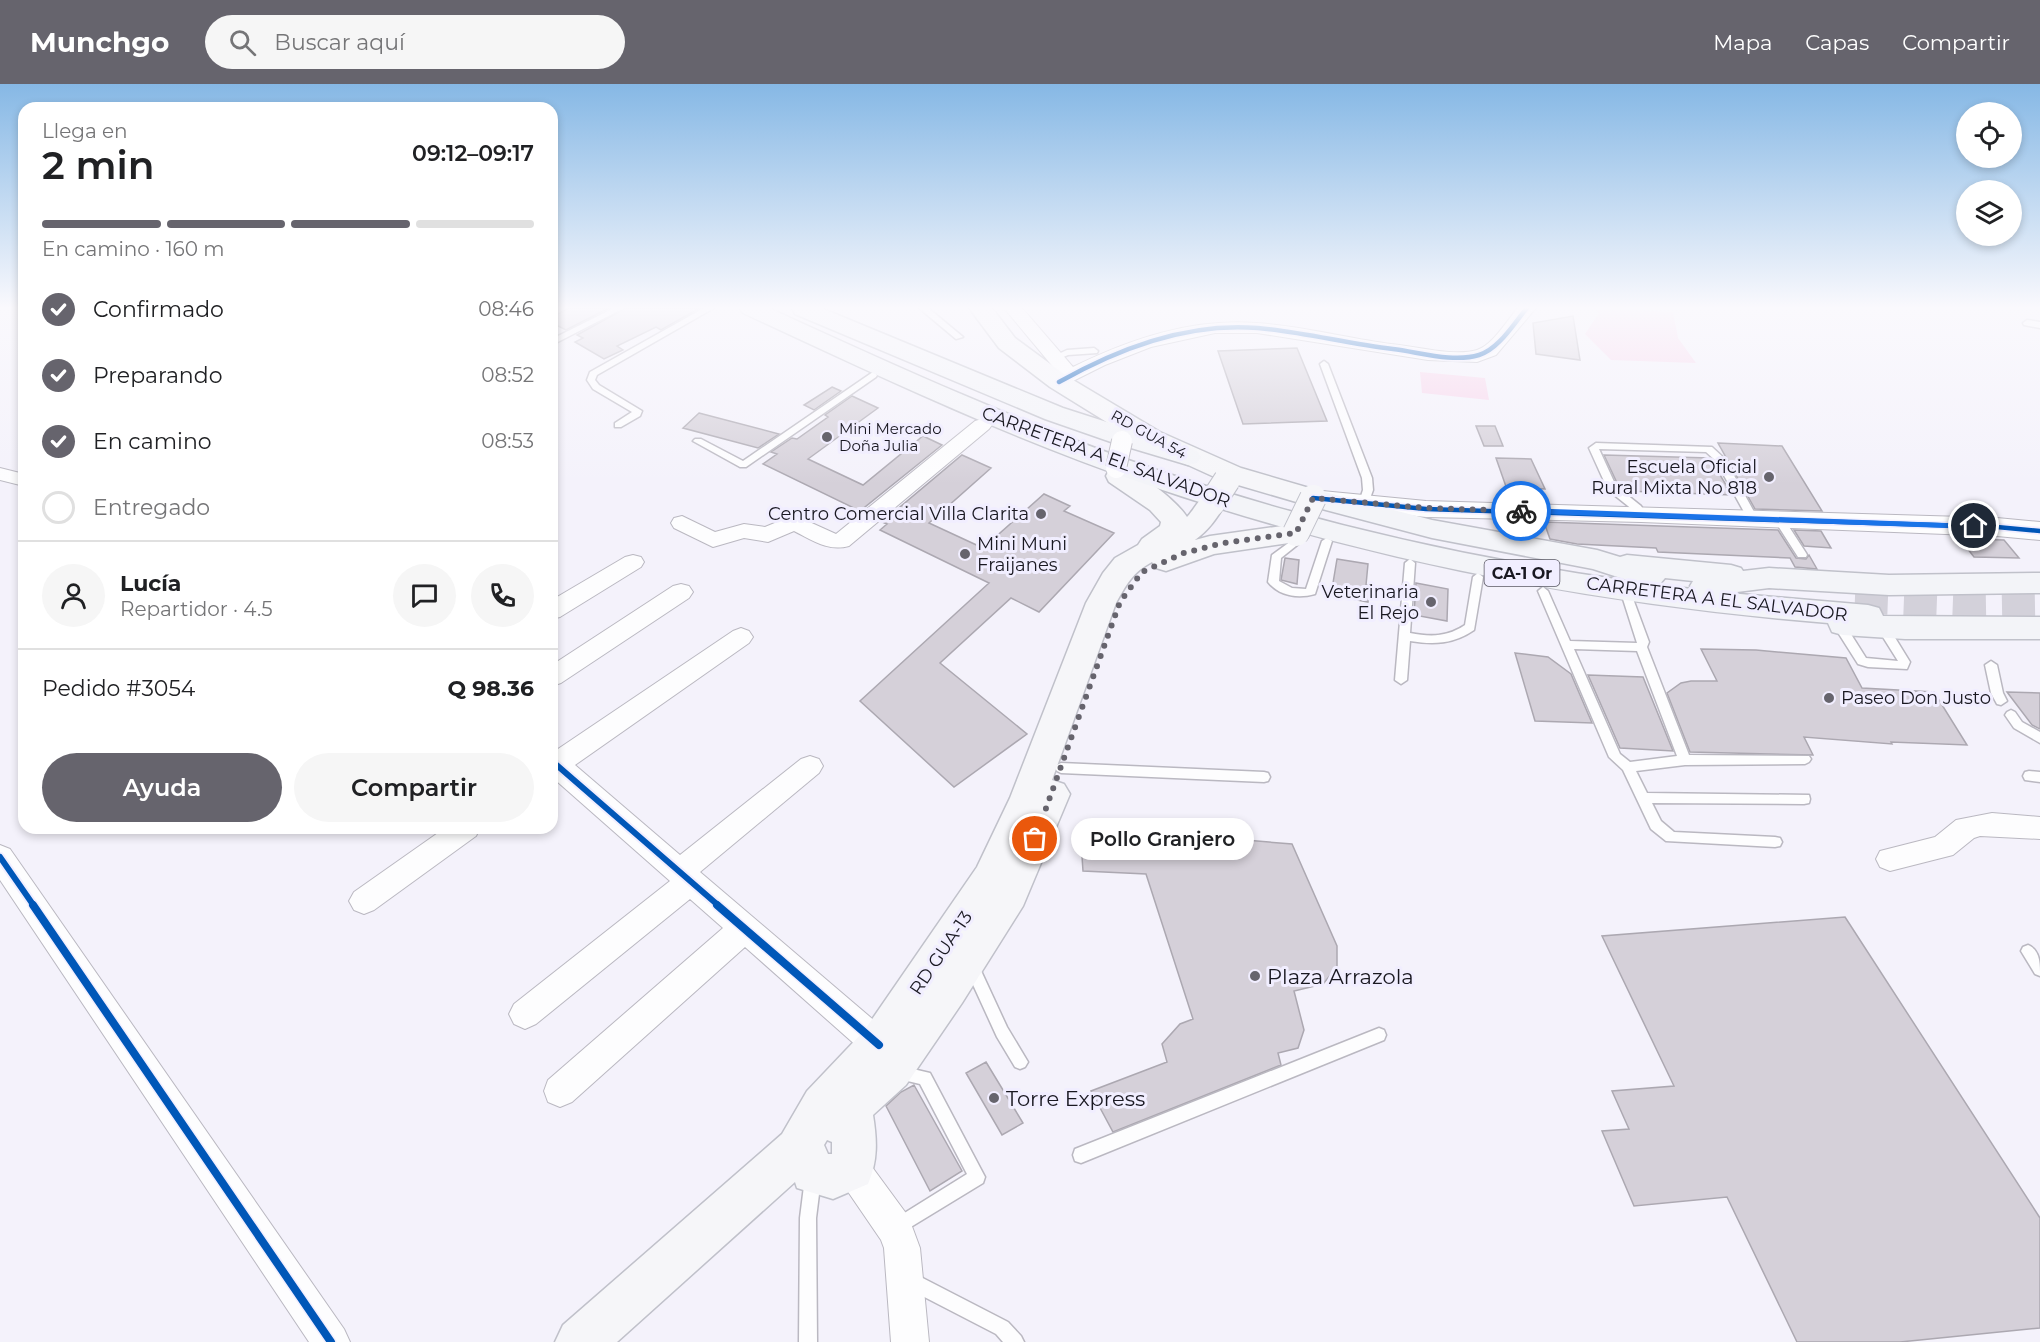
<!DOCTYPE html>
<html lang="es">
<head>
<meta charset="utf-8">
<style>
  :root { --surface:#fff; --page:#f6f6f6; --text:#202124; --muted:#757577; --line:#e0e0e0; --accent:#66646d }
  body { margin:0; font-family:Montserrat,sans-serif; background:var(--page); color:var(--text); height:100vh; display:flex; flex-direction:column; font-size:22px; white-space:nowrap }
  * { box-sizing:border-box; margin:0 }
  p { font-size:20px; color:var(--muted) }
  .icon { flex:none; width:33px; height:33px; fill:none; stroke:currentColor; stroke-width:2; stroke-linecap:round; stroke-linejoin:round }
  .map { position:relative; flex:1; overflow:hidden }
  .sheet { position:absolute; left:18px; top:18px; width:540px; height:732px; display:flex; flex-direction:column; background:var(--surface); border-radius:18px; box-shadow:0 3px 9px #0003 }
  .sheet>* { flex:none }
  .tools { position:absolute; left:1956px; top:18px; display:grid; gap:12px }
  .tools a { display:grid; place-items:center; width:66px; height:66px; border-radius:50%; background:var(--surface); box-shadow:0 3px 9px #0003; font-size:30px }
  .pin { position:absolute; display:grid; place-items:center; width:51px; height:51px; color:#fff; margin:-26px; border:3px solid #fff; border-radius:50%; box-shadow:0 2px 6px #0007 }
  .courier { position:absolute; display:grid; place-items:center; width:60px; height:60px; margin:-30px; border:4px solid #1a73e8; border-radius:50%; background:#fff; color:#222; box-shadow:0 2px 8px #0007 }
  .bubble { position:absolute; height:42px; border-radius:21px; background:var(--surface); box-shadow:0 3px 9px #0003; font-size:20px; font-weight:600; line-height:42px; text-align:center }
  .summary em { font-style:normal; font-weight:600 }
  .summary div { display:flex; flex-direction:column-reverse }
  .summary { display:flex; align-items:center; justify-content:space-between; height:102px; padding:0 24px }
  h1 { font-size:39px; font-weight:600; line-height:45px }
  .bar { display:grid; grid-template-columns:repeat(4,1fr); gap:9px 6px; align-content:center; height:72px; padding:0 24px }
  .bar i { height:8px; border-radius:4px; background:var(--line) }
  .bar .current { background:var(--accent) }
  .bar p { grid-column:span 4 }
  .line { display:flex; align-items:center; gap:15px; padding:0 24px; border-top:2px solid var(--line) }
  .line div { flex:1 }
  .round { display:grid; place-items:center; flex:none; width:63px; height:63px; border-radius:32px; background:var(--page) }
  ol { padding:0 24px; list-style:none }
  li { display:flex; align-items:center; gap:18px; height:66px }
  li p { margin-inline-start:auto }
  li .icon { padding:6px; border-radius:50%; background:var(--accent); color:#fff; stroke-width:4 }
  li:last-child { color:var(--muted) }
  li i { width:33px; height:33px; border:3px solid var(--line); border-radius:50% }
  .primary-button { display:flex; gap:12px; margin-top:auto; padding:12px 24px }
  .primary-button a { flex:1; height:69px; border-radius:36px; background:var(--accent); color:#fff; font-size:24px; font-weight:600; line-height:69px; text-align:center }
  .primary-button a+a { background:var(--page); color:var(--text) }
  header { display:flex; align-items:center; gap:36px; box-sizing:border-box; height:84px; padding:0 30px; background:var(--accent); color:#fff }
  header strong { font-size:28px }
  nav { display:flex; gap:33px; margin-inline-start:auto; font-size:21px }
  .search { width:420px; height:54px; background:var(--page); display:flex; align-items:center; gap:15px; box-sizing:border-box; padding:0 21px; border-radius:33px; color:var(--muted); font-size:22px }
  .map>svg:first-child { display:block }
  .green { fill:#f8d5eb }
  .building { fill:#d5d0d9; stroke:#aca8b1; stroke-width:1.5 }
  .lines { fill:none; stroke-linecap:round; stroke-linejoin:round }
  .trunk-tunnel { stroke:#d3d1da; stroke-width:33; stroke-dasharray:33 16; stroke-linecap:butt }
  .service-casing { stroke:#bab8c1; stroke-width:3 }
  .minor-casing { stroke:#bab8c1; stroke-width:2 }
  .tertiary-casing { stroke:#bab8c1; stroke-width:2 }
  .primary-casing { stroke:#c0c1ca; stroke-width:3 }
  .trunk-casing { stroke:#c0c1ca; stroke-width:3 }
  .service { fill:#fdfdfe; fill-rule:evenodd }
  .minor { fill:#fdfdfe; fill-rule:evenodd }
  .tertiary { fill:#fdfdfe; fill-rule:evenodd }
  .primary { fill:#f6f6f9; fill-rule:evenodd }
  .trunk { fill:#f3f4f8; fill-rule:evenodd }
  .minor-bridge-casing { stroke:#bab8c1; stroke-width:22; stroke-linecap:butt }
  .primary-bridge-casing { stroke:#c0c1ca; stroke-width:28; stroke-linecap:butt }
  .minor-bridge { stroke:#fdfdfe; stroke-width:20 }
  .primary-bridge { stroke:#f6f6f9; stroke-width:26 }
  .cycleway-far2-casing { stroke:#f1eeff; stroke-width:8 }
  .cycleway-far1-casing { stroke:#f1eeff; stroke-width:10 }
  .cycleway-casing { stroke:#f1eeff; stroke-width:11 }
  .cycleway-far2 { stroke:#0057b8; stroke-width:4.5 }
  .cycleway-far1 { stroke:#0057b8; stroke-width:6 }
  .cycleway { stroke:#0057b8; stroke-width:8 }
  .route { fill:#1a73e8 }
  .done { stroke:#66646d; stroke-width:6; stroke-dasharray:0 10.8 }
  .poi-dot { fill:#66646d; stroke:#f1eeff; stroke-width:2 }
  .labels { text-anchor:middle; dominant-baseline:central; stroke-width:6; stroke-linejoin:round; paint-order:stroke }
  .far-poi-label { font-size:15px; fill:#191821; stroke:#f1eeff; text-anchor:start }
  .far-street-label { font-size:15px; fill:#191821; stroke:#f1eeff }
  .shield { fill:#f1eeff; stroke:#5a5864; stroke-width:1.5 }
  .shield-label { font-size:16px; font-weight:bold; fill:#191821 }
  .street-label { font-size:18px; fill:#191821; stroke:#f1eeff }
  .poi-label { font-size:18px; fill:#191821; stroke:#f1eeff; text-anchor:end }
  .near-poi-label { font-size:21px; fill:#191821; stroke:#f1eeff; text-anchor:start }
</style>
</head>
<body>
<header>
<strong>Munchgo</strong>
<div class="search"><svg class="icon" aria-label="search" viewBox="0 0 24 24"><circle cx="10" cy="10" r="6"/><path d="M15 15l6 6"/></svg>Buscar aquí</div>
<nav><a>Mapa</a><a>Capas</a><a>Compartir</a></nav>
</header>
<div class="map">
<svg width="2040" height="1258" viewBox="0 0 2040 1258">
  <rect width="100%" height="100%" fill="#f4f2fb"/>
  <path class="green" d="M1592 224 1673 228 1678 254 1696 279 1611 276 1585 250 1599 229Z
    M1420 288 1485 294 1489 316 1422 309Z"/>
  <path class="building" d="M569 224H609L566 246 552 239V233Z
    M626 224H700L661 246 656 243 617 262 623 266 604 275 575 258 583 254 577 251Z
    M1573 232 1580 276 1536 270 1533 239Z
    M1297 264 1327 337 1243 340 1218 267Z
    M832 303 841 307 814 326 804 321Z
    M852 312 878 324 808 375 863 401 923 352 942 361 860 427 763 380 777 370 771 368 792 354 797 355 828 333 825 331Z
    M699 329 779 350 758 364 683 344Z
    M1476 342H1495L1503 362H1484Z
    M1718 359 1782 362 1822 427 1755 425Z
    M962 371 991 384 929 439 983 464 1044 410 1070 422 1064 427 1114 449 1039 528 1011 514 940 579 1027 650 954 703 860 617 989 499 880 446 887 440 882 438Z
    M1604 371 1710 374 1732 411 1626 407 1618 401Z
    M1496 374 1531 375 1545 405 1527 404V414H1510Z
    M1544 438 1778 446 1796 474 1806 475 1809 471 1817 485 1795 483 1790 474 1658 468 1656 464 1577 460 1550 455Z
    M1794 446 1821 447 1831 464 1804 462Z
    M1960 455 2004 456 2019 474 1974 473Z
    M1285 474 1299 476 1297 500 1281 496Z
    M1337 475 1368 480 1366 501H1370L1368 518 1331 511Z
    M1416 499 1448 505 1447 537 1414 531Z
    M1701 565 1756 566 1846 574 1862 604 1934 608 1967 661 1891 658 1892 660 1804 653 1813 671 1690 668 1667 609 1681 599 1691 597H1717Z
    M1515 569 1548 573 1571 590 1592 639 1535 637Z
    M1588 591 1643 593 1673 667 1620 664Z
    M2007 608 2040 609V645L2032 641Z
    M1080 742 1292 760 1337 862V883L1323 900 1294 907 1304 946 1298 964 1278 969 1281 981 1113 1048 1091 1007 1167 978 1162 960 1180 940 1193 935 1146 790 1083 787Z
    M1845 833 2040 1134V1244L1900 1258H1797L1727 1113 1634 1122 1602 1047 1629 1045 1612 1007 1674 1002 1602 852Z
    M986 978 1023 1039 1002 1051 966 989Z
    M914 1001 962 1087 930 1107 886 1022 901 1008Z"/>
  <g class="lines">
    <path class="trunk-tunnel" d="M1855 513 1985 518 2040 517"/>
    <g class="service-casing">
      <path id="service" d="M614 224H624L552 261V255Z
        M704 224H714L597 291 595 296 599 301 642 327 640 332 621 343H615V339L632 328 593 305 587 296 590 288Z
        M919 224H928L963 253 956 255Z
        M2027 236 2040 238V244L2024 241 2023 239Z
        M1094 264 1098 267 1097 269 1068 271 1054 277 1050 274 1067 266Z
        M1324 277 1328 280 1372 394 1373 406 1368 420 1364 421 1359 418 1363 406 1362 394 1320 280Z
        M873 288 877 291 876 293 746 383H740L693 357 695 355H701L743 377Z
        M1596 359 1712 363 1725 375 1758 435 1753 438 1749 437 1716 377 1706 368 1599 365 1616 402 1641 422 1646 430 1645 432H1637L1633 426 1608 406 1589 364Z
        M1780 434 1784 435 1806 469 1807 471 1806 473H1798L1775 437Z
        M1302 449 1306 450 1307 452 1306 454 1281 474 1279 497 1292 504 1306 505 1322 457 1327 454 1332 457 1315 510C1298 515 1279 512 1268 498L1272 471Z
        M1410 475 1415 479 1410 549C1431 553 1447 553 1465 541L1473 493 1478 489 1483 493 1474 546C1454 560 1434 561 1410 557L1407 596 1401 600 1395 596 1405 479Z
        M1543 503 1548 507 1570 557 1637 559 1623 515 1624 512H1632L1649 558 1647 563 1689 671 1809 672 1811 675 1809 678 1805 680 1685 681 1636 687 1647 709 1809 711 1810 715 1809 719 1804 720 1652 719 1661 737 1674 748 1775 753 1780 754 1782 758 1780 762 1775 763 1666 757 1651 745 1623 686 1609 673 1538 507ZM1574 565 1637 567 1677 672 1630 678 1620 670Z
        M1838 535 1842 536 1866 574 1898 577 1876 542 1878 539H1886L1910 578 1907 585 1868 583 1858 580 1832 539Z
        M1991 577 1997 581 2003 609 2007 617 2001 621 1997 620 1991 609 1985 581Z
        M2011 626 2015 628 2022 638 2040 648V659L2014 644 2005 631 2007 628Z
        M1061 679 1264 688 1268 689 1270 693 1268 697 1264 698 1061 689 1057 687 1055 684 1057 681Z
        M2029 687 2040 688V698L2025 696 2023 692 2025 688Z
        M2028 861C2040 866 2040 879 2040 892L2035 890 2021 867 2023 863Z
        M971 875 976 876 1007 943 1028 978 1025 983 1020 985 1015 983 997 953 964 881 966 876Z
        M1379 944 1384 946 1386 951 1384 956 1081 1079 1075 1077 1073 1071 1075 1065Z
        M896 981 930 989 985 1093 983 1099 896 1152 890 1150 888 1144 890 1138 967 1090 920 1000 891 993 888 988 891 983Z
        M813 1086 819 1088 821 1094 816 1134 817 1258H799L800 1134 805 1094 807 1088Z
        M911 1188 1008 1238 1021 1252 1024 1258H1003L996 1250 905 1203 902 1197 905 1191Z"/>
    </g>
    <g class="minor-casing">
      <path id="minor" d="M1004 224H1022L1073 283C1130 255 1192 234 1256 239 1302 242 1346 254 1391 260 1415 262 1454 273 1477 266 1493 261 1507 236 1518 224H1536L1496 271 1477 278 1428 276 1257 249H1215L1151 263 1105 281 1059 304 1052 302 1050 298 1059 290Z
        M982 335 989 337 992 341 989 345 849 462C828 468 812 456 794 447L768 458 744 454 713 463 674 444 671 439 674 434 682 432 715 448 744 440 765 443 794 431 836 450 975 337Z
        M0 384 24 390V402L0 396Z
        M633 471 641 473 644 478 641 483 560 533 552 535V516L625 473Z
        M681 500 689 502 693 508 689 514 561 599 552 602V581L673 502Z
        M741 544 749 547 753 553 749 559 575 681 680 771 801 675 810 672 819 675 823 682 819 689 700 788 890 950 895 961 890 972 879 976 868 972 745 863 572 1018 560 1023 548 1018 544 1007 548 996 723 844 690 815 536 940 525 945 514 940 509 930 514 920 670 797 552 693V667H555L733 547Z
        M1992 729 2040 733V755L1980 752 1974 754 1953 771 1890 787 1880 783 1876 775 1880 767 1935 753 1956 736Z
        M445 744H480L476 752 374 826 364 830 354 826 349 817 354 808Z
        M0 761 10 765 344 1245 350 1258H309L0 796Z
        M852 1067 864 1072 908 1132 913 1145 920 1164 929 1258H891L884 1164 881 1156 840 1096 835 1084 840 1072Z"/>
    </g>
    <g class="tertiary-casing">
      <path id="tertiary" d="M1322 407 1426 417 1997 434 2040 438V456L1997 452 1641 438 1426 433 1313 421 1309 415 1313 409Z"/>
    </g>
    <g class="primary-casing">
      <path id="primary" d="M969 224H992L1015 254 1068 293 1160 348 1241 384 1323 408 1327 414 1323 420 1313 423 1303 420 1221 396 1142 360 1050 303 999 264Z
        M1119 384C1141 389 1175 415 1187 433 1200 419 1199 407 1222 413L1226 419C1217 434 1209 446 1195 456L1210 452 1296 440 1306 442 1310 449 1306 456 1296 458 1214 470 1166 487 1156 484 1152 478C1133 488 1126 501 1116 519L1052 696 1064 700 1070 710 1023 822 962 919 906 1001 873 1031C877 1056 878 1076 868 1100L833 1115 797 1104 795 1098 617 1258H555L563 1241 782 1050 807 1007 864 947 977 783 1010 714 1086 519 1103 489 1115 474 1138 461 1142 455 1160 442 1161 438 1150 426 1109 398 1106 392 1109 386ZM827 1056 832 1058V1070H828L824 1061Z"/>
    </g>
    <g class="trunk-casing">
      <path id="trunk" d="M740 224H769C897 283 1027 342 1160 387 1313 439 1471 475 1630 497L1593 485 1432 454 1303 420 1299 414 1303 408 1313 405 1432 436 1597 466 1620 473 1627 471 1731 481 1741 484 1743 487 1769 484 1889 491 2040 489V509L1889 511 1769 504 1729 509 1868 521 1879 524 1883 532 2040 533V555H1905L1843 551 1832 548 1828 539C1594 520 1364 476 1142 399 1005 352 874 290 743 229ZM1665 494 1693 497 1690 502 1692 505 1659 501Z
        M792 224H821L1063 324 1197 367 1201 373 1197 379 1188 381 1111 358 1045 335 795 230Z"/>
    </g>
    <use href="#service" class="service"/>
    <use href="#minor" class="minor"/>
    <use href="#tertiary" class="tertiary"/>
    <use href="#primary" class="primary"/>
    <use href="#trunk" class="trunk"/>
    <g class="minor-bridge-casing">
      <path id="minor-bridge" d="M1116 384 1122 357"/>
    </g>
    <g class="primary-bridge-casing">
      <path id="primary-bridge" d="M1212 419 1227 396
        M1296 449 1313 414"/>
    </g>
    <use href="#minor-bridge" class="minor-bridge"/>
    <use href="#primary-bridge" class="primary-bridge"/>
    <g class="cycleway-far2-casing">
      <path id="cycleway-far2" d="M1059 298C1119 264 1188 238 1258 244 1304 248 1348 260 1393 265 1419 268 1453 279 1479 271 1499 265 1514 239 1527 224
        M1313 414 1426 425 1997 443 2040 447"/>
    </g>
    <g class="cycleway-far1-casing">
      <path id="cycleway-far1" d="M552 677 719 822
        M0 773 34 822"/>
    </g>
    <g class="cycleway-casing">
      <path id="cycleway" d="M33 821 331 1258
        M717 821 879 961"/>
    </g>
    <use href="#cycleway-far2" class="cycleway-far2"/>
    <use href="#cycleway-far1" class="cycleway-far1"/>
    <use href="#cycleway" class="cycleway"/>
  </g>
  <linearGradient id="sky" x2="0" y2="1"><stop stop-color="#86b8e5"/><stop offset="0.56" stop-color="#faf9fd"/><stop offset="1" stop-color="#faf9fd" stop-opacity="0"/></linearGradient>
  <rect width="2040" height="400" fill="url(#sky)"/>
  <path class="route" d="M1521 424 1974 440 1978 442 1974 445 1518 429 1517 427Z"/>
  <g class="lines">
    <path class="done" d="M1035 755 1120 518 1142 488 1184 469 1223 459 1296 449 1313 414 1426 424 1521 427"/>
  </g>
  <g class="poi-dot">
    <circle cx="827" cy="353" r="6"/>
    <circle cx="1769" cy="393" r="6"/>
    <circle cx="1041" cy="430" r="6"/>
    <circle cx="965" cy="470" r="6"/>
    <circle cx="1431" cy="518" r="6"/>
    <circle cx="1829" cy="614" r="6"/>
    <circle cx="1255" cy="892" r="6"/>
    <circle cx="994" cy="1014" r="6"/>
  </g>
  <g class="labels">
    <g class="far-poi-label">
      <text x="839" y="344">Mini Mercado<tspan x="839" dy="17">Doña Julia</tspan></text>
    </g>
    <g class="far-street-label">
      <text transform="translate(1149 350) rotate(29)">RD GUA 54</text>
    </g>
    <rect class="shield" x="1484.5" y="476" width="75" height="26" rx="4.5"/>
    <g class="shield-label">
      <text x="1522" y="489">CA-1 Or</text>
    </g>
    <g class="street-label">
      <text transform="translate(1106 373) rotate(20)">CARRETERA A EL SALVADOR</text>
      <text transform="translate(1717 515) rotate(7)">CARRETERA A EL SALVADOR</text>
      <text transform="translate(941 869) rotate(-56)">RD GUA-13</text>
    </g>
    <g class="poi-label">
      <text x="1757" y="383">Escuela Oficial<tspan x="1757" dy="21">Rural Mixta No 818</tspan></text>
      <text x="1029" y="430">Centro Comercial Villa Clarita</text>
      <text x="977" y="460" text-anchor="start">Mini Muni<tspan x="977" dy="21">Fraijanes</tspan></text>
      <text x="1419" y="508">Veterinaria<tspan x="1419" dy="21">El Rejo</tspan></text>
      <text x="1841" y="614" text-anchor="start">Paseo Don Justo</text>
    </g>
    <g class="near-poi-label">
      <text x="1267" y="892">Plaza Arrazola</text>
      <text x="1006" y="1014">Torre Express</text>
    </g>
  </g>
</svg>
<div class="tools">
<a><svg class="icon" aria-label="locate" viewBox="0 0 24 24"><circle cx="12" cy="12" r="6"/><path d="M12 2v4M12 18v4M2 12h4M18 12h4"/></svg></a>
<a><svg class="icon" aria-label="layers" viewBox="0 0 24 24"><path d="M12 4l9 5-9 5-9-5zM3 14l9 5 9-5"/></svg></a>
</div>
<div class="pin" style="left:1035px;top:755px;background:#ea580c"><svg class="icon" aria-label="bag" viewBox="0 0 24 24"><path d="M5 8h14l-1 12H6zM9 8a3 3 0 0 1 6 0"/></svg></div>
<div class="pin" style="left:1974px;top:442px;background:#1f2937"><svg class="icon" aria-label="home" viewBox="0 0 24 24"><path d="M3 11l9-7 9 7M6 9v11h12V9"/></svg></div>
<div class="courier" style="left:1521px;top:427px"><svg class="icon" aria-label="bike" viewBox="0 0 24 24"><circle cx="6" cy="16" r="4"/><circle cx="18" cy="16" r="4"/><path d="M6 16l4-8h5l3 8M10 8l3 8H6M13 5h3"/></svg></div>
<div class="bubble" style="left:1071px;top:734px;width:183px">Pollo Granjero</div>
<section class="sheet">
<div class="summary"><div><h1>2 min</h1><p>Llega en</p></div><em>09:12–09:17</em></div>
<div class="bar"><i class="current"></i><i class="current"></i><i class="current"></i><i></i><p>En camino · 160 m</p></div>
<ol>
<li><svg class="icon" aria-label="check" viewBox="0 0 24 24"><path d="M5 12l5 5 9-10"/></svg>Confirmado<p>08:46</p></li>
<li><svg class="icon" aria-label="check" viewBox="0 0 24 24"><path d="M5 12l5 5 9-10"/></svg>Preparando<p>08:52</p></li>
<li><svg class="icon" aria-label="check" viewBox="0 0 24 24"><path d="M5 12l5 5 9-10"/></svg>En camino<p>08:53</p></li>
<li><i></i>Entregado</li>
</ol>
<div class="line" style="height:108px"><a class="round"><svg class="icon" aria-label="person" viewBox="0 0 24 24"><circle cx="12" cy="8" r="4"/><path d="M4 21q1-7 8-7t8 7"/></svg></a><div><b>Lucía</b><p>Repartidor · 4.5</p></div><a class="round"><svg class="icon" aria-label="chat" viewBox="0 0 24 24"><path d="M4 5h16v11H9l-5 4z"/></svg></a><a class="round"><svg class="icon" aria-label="phone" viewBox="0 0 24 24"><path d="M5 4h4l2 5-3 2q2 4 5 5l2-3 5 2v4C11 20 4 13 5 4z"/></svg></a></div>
<div class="line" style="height:78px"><div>Pedido #3054</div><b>Q 98.36</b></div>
<div class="primary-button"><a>Ayuda</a><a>Compartir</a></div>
</section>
</div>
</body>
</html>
